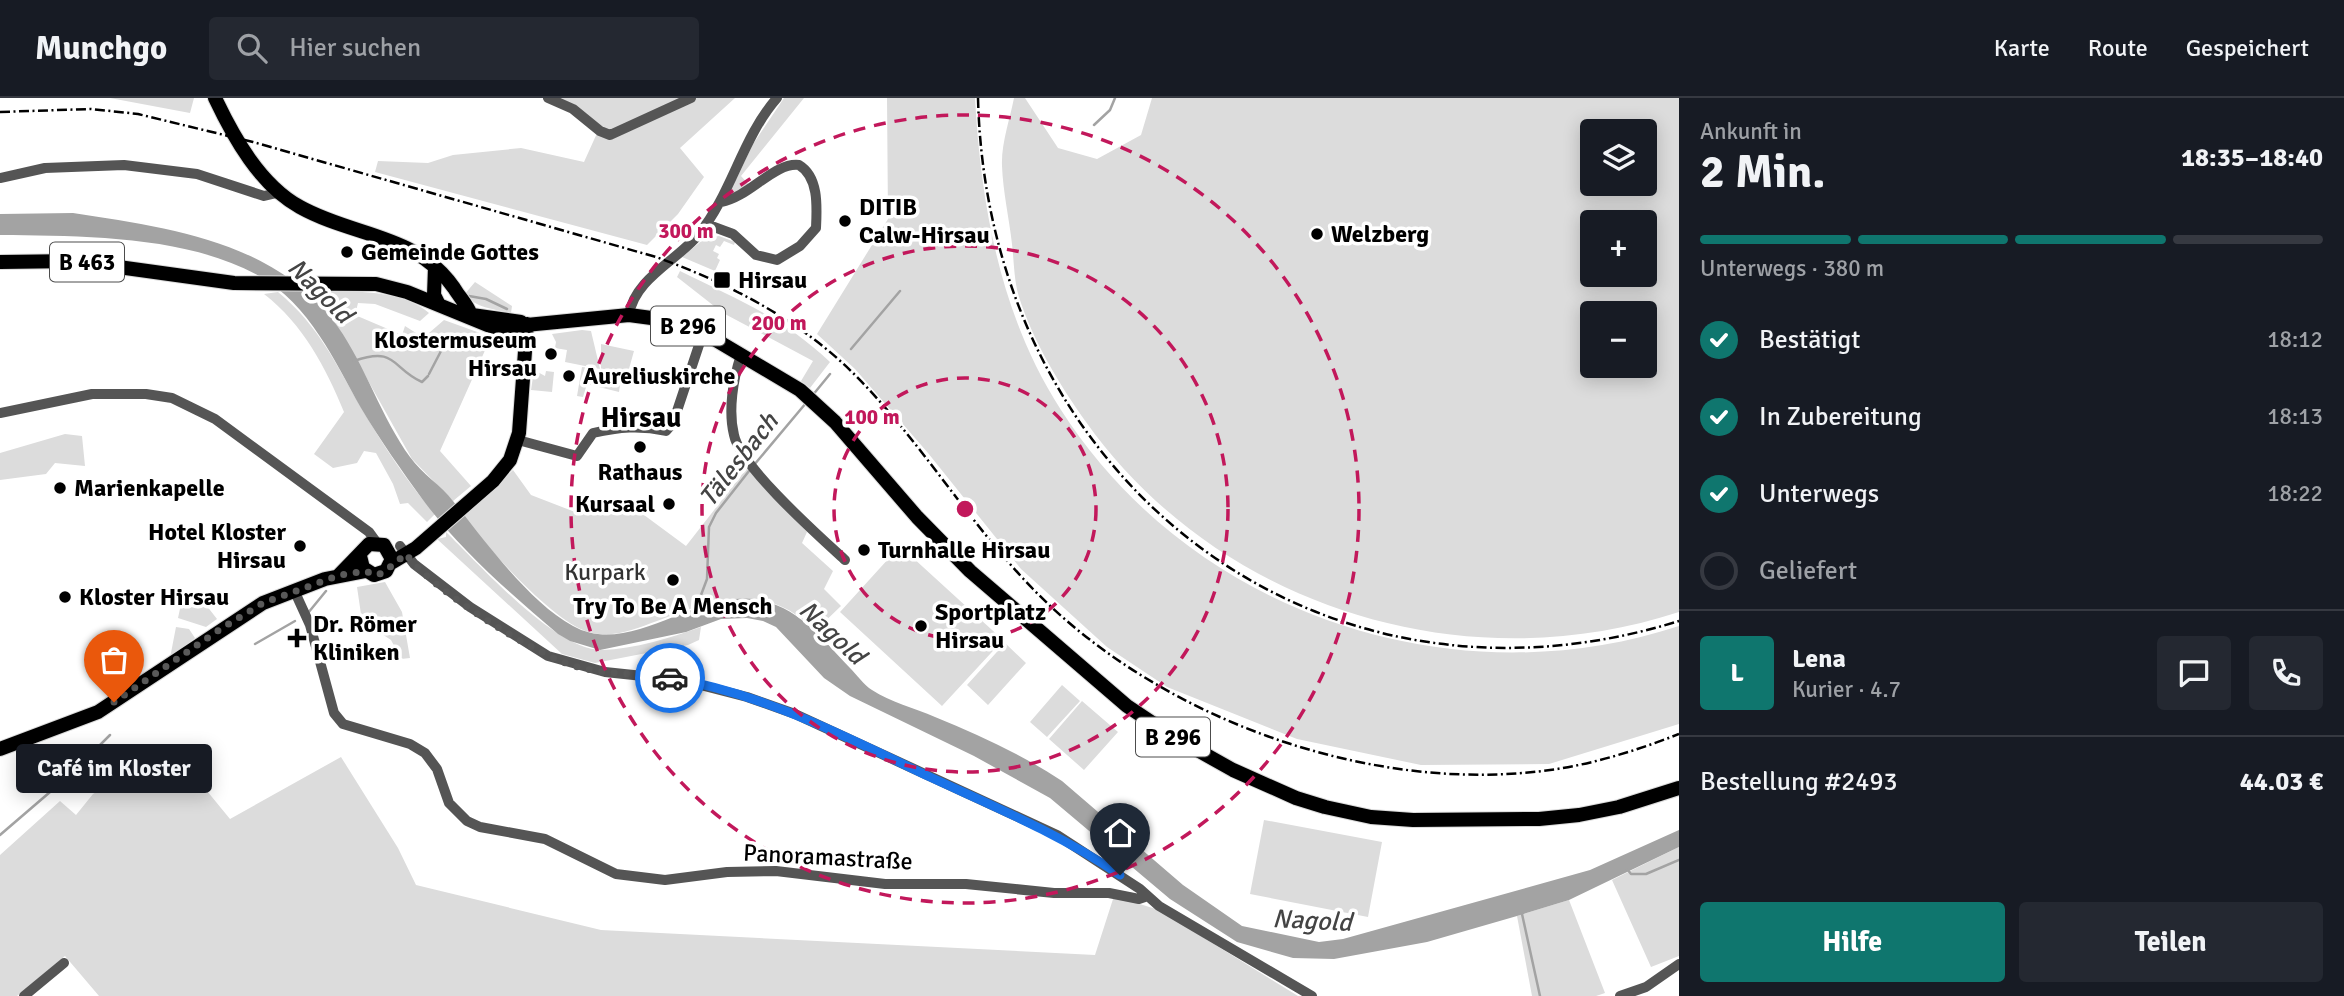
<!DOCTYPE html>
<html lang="de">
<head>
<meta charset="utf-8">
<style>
  :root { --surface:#171b24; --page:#242831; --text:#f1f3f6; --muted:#9ea1a6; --line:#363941; --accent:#0f766e }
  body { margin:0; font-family:Signika,sans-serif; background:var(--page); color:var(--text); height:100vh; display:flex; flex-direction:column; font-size:26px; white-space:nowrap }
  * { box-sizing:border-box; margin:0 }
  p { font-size:23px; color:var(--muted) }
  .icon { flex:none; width:38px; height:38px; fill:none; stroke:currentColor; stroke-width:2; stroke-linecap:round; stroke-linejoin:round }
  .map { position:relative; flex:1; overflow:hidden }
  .details { display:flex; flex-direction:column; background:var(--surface); width:665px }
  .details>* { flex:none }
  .controls { position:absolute; left:1580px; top:21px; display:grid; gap:14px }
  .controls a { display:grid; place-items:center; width:77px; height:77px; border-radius:7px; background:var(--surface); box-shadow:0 4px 18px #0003; font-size:35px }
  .pin { position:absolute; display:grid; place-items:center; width:60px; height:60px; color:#fff; margin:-72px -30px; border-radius:50% 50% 50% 0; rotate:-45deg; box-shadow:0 0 7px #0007 }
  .pin .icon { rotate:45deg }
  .courier { position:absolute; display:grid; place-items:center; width:70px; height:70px; margin:-35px; border:5px solid #1a73e8; border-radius:50%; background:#fff; color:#222; box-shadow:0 2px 9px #0007 }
  .bubble { position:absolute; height:49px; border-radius:7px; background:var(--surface); box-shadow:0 4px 18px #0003; font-size:23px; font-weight:800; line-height:49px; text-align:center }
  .overview em { font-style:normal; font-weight:800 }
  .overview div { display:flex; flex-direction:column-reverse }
  .overview { display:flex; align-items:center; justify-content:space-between; height:119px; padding:0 21px }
  h1 { font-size:46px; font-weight:800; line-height:52px }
  .bar { display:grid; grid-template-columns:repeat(4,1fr); gap:10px 7px; align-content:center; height:84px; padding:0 21px }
  .bar i { height:9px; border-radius:5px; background:var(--line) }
  .bar .active { background:var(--accent) }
  .bar p { grid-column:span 4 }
  .line { display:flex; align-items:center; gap:18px; padding:0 21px; border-top:2px solid var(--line) }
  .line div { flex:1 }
  .round { display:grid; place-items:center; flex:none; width:74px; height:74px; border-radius:7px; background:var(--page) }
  ol { padding:0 21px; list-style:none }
  li { display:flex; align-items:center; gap:21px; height:77px }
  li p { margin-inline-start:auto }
  li .icon { padding:7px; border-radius:50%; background:var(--accent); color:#fff; stroke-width:4 }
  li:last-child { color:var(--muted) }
  li i { width:38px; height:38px; border:4px solid var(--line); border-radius:50% }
  .cta { display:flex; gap:14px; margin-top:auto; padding:14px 21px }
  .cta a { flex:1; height:80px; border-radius:7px; background:var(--accent); color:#fff; font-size:28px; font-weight:800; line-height:80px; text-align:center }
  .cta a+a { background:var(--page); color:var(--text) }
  header { display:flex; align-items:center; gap:42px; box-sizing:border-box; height:98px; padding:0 35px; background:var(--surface); border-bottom:2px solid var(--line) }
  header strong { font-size:33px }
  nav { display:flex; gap:38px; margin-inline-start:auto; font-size:24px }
  .search { width:490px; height:63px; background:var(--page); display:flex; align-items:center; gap:18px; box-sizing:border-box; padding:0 24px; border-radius:7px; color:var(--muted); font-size:26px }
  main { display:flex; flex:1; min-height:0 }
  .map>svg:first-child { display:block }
  .green { fill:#dcdcdc; fill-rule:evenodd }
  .water { fill:#a3a3a3 }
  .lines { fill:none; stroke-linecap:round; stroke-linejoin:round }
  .stream { stroke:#a3a3a3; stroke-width:2.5 }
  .major-casing { stroke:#dbdbdb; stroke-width:16 }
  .minor { stroke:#555; stroke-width:10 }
  .major { stroke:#000; stroke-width:14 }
  .rail { stroke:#000; stroke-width:2.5; stroke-dasharray:10 3.5 2 3.5; stroke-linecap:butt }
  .done { stroke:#595959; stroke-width:7; stroke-dasharray:0 12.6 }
  .route { stroke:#1a73e8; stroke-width:9 }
  .ring { fill:none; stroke:#c2185b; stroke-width:3.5; stroke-dasharray:12 9 }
  .poi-dot { fill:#000; stroke:#fff; stroke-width:2.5 }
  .labels { text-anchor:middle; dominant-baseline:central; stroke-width:7; stroke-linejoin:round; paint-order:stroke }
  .shield { fill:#fff; stroke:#4c4c4c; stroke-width:2 }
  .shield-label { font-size:23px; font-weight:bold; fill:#000 }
  .poi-label { font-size:24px; font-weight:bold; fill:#000; stroke:#fff; text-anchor:start }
  .park-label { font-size:24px; fill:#333; stroke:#fff }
  .street-label { font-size:24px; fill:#000; stroke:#fff }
  .water-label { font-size:26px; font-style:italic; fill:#444; stroke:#fff }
  .quarter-label { font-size:28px; font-weight:bold; fill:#000; stroke:#fff }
  .centre { fill:#c2185b; stroke:#fff; stroke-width:3.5 }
  .ring-label { font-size:21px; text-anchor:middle; font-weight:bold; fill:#c2185b; stroke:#fff; stroke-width:7; stroke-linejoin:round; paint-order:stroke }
</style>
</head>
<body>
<header>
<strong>Munchgo</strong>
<div class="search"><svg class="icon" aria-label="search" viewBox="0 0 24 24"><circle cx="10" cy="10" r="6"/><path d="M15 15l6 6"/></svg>Hier suchen</div>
<nav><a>Karte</a><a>Route</a><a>Gespeichert</a></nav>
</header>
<main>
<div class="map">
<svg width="1679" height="898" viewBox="0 0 1679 898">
  <rect width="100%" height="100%" fill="#fff"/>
  <path class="green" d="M110 0H194L190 15Z
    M554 0H735L680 50 704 79 678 116 647 147 375 74 378 63 428 65 453 57 521 50 584 64 598 33Z
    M784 0H804L741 78 750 88 734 96 731 92 753 46Z
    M887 0H975C981 109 1001 219 1061 312 1191 515 1451 603 1679 528V626L1549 666 1421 667 1297 641 1167 589 1107 549 1021 471 928 355 855 271 817 236 888 121Z
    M1014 0H1025L1058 50 1097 61 1141 37 1152 0H1679V514C1463 585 1218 509 1086 324 1059 286 1033 243 1019 199 1014 183 1014 163 1012 146 1009 120 1003 94 1002 68 1001 46 1010 21 1014 0ZM1645 33V86H1592V33ZM1645 124V177H1592V124ZM1645 215V268H1592V215Z
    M719 138 735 144 734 147 724 143 720 149 716 147 713 153 719 156 717 160 720 162 715 173 682 159 704 141Z
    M680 173C736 201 783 219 830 264L810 290 801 283 813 263 723 215 677 179Z
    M475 184 512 208 511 215C493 211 477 210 464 197Z
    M278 194C320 229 335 265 362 311 383 347 407 384 435 416L427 424 408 405 400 406 393 386 376 355 364 353 357 365 333 370 314 356 344 314C326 270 303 226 264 196Z
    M307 194C345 194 398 189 429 215L420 223 375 206 358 205 355 217 402 237 405 228 416 235H429L444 222 491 239 440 353 471 388 453 403 412 361 339 231Z
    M582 232 591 233 600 271 565 264 567 252 555 250 556 244 552 236Z
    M601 246 634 253 627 278 601 272Z
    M582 269 590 270 589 275 621 281 619 294 587 286 583 299 577 298Z
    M534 272 545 278 546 273 554 274 552 294 531 292Z
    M65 336 82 338 85 368 55 365 46 376 0 382V355Z
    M747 370 807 434 802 445 833 473 824 491 841 508 815 533C767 483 714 501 657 523 635 531 612 541 589 534 554 525 486 449 464 418L513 372 531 397 575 414 577 409 610 411 621 400 686 448Z
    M446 434C479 466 556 553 602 552 634 551 671 540 701 529L699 542 688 547 595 565 562 556 437 441 446 439Z
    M900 448 1003 542 942 608 840 514Z
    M385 484 402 514 410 560 401 561 391 542 362 523 357 489Z
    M203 503 217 521 206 529 178 520 181 506Z
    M176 529 189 531 195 540 170 560Z
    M1005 545 1026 565 988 607 967 587Z
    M1062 587 1080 603 1047 639 1030 624Z
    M1082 603 1118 634 1084 672 1049 641Z
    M151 659 160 671 180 660 230 721 341 659 398 750 416 787 601 832 1095 857 1114 798 1159 812 1298 898H99L65 858 17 898H0V757L60 703 76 717 93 696Z
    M1264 722 1382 744 1368 819 1250 796Z
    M1679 749V858L1651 869 1612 782Z
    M1569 802 1605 895 1596 898H1532L1517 818Z"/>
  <path class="water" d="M73 115C170 130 276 143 338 229 366 269 381 319 410 359 422 376 441 387 453 403 485 443 529 504 573 528 632 561 700 486 764 503 801 512 825 544 850 570 857 577 864 587 872 592 890 604 915 610 935 619 979 637 1023 657 1062 683L1183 787 1242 828 1319 844 1343 841 1590 772 1679 732V749L1569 802 1517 818 1427 844 1334 861 1293 860 1237 844 1170 801 1050 700 974 658 850 598 824 580 776 529 763 523 747 520 721 521 686 534 600 552 570 543 558 536C510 495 461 453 423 402 402 373 380 342 361 310 334 262 310 207 259 178 186 137 81 138 0 137V116Z"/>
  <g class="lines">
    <path class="stream" d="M1094 27 1110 12 1115 0
      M469 198 486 201 507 211
      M851 251 900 193
      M354 263C397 248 391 270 422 284L428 278
      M429 276 441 253 455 237
      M812 298 830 276
      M754 367 806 305
      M699 512 698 505 707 481 709 429 716 415 749 373
      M308 515 326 493
      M255 546 295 523
      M0 737 71 676 110 637
      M1627 771 1631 776H1646L1679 762
      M1522 816 1540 898"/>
    <g class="major-casing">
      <path id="major" d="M215 0C234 40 260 87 300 109 354 139 417 136 454 190 460 200 467 206 471 217
        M0 164 75 163 234 185 376 186 407 194 495 230 629 217 674 223 704 235 800 292 835 324 917 419 970 473 1127 608 1169 636 1233 672 1296 700 1325 709 1371 719 1413 722 1539 721 1579 717 1619 709 1679 690
        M435 169 434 197 438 205
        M472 217 521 224
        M391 465 416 450 493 383 510 362 519 335 527 226
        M339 477 369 446 384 447 392 461 386 473 374 477 363 470 360 458
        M0 651 98 614 263 505 325 481 366 473"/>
    </g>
    <path class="minor" d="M548 0 573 11 600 33 610 37 691 0
      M0 80 45 70 124 67 197 76 264 98 281 94
      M706 126 733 136 756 157 777 162 800 148 816 130C817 109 819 79 799 67 774 64 750 99 721 104
      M629 217C634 181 678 162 699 136 732 95 742 40 777 0
      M741 257C733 281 728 313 734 337 740 368 820 439 845 462
      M0 315 92 296H146L172 300 215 321 369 434 377 445
      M518 342 577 358 593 335C619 329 640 327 666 333L673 325 700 244
      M400 448 414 466 470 509 548 558 605 574 681 582 747 599 795 616 1057 737 1140 791 1159 808 1312 898
      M294 492 310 527 334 615 343 626 410 646 425 655 437 671 449 705 467 723 480 729 545 741 616 776 665 782 727 774 776 773 885 786H966L1054 795H1109L1139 801 1145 799
      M24 898 64 865
      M1620 898 1646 889 1679 866"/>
    <use href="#major" class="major"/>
    <path class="rail" d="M978 0C987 375 1312 637 1679 523
      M0 14 91 11 138 16 253 44 656 159C728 185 800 222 854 276 920 342 968 424 1033 491 1159 621 1371 697 1550 672 1594 666 1638 652 1679 636"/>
  </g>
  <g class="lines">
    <path class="done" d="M114 604 222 530 263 505 340 477 366 473 374 477 383 475 406 456C430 490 534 556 574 568 606 577 638 575 670 580"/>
    <path class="route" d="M670 580C763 595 846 639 930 679 995 709 1060 736 1120 777"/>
  </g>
  <g class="ring">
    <circle cx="965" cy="411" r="131"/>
    <circle cx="965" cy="411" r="263"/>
    <circle cx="965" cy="411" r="394"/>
  </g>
  <g class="poi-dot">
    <circle cx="845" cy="123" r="7"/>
    <circle cx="1317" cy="136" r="7"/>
    <circle cx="347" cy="154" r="7"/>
    <rect x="713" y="173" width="18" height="18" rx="3.5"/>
    <circle cx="551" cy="256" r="7"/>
    <circle cx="569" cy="278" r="7"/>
    <circle cx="640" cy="349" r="7"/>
    <circle cx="60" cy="390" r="7"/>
    <circle cx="669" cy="406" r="7"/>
    <circle cx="300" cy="448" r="7"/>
    <circle cx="864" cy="452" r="7"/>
    <circle cx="673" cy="482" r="7"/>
    <circle cx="65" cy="499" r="7"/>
    <circle cx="921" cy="528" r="7"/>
    <path d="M293.5 529.5h7v7h7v7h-7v7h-7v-7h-7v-7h7z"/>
  </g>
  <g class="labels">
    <g class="shield">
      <rect x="50" y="144.5" width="74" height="39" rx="5"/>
      <rect x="651" y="208.5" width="74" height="39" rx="5"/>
      <rect x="1136" y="619.5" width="74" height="39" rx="5"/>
    </g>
    <g class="shield-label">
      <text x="87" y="164">B 463</text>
      <text x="688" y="228">B 296</text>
      <text x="1173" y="639">B 296</text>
    </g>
    <g class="poi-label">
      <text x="859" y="109">DITIB<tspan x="859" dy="28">Calw-Hirsau</tspan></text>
      <text x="1331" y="136">Welzberg</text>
      <text x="361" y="154">Gemeinde Gottes</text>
      <text x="738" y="182">Hirsau</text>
      <text x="537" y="242" text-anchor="end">Klostermuseum<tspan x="537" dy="28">Hirsau</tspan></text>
      <text x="583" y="278">Aureliuskirche</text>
      <text x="640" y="374" text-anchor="middle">Rathaus</text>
      <text x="74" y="390">Marienkapelle</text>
      <text x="655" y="406" text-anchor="end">Kursaal</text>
      <text x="286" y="434" text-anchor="end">Hotel Kloster<tspan x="286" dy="28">Hirsau</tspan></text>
      <text x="878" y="452">Turnhalle Hirsau</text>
      <text x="79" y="499">Kloster Hirsau</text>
      <text x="673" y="508" text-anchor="middle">Try To Be A Mensch</text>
      <text x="935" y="514">Sportplatz<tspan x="935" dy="28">Hirsau</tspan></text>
      <text x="313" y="526">Dr. Römer<tspan x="313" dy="28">Kliniken</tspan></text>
    </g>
    <g class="park-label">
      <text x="605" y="474">Kurpark</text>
    </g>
    <g class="street-label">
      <text transform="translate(828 759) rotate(3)">Panoramastraße</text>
    </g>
    <g class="water-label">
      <text transform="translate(320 193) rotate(45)">Nagold</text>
      <text transform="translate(739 362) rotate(-52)">Tälesbach</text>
      <text transform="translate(832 535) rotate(43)">Nagold</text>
      <text transform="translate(1312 823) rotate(3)">Nagold</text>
    </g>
    <g class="quarter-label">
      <text x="641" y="320">Hirsau</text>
    </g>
  </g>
  <circle cx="965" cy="411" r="10" class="centre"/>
  <g class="ring-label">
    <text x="686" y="140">300 m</text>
    <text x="779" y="232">200 m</text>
    <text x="872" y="326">100 m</text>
  </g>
</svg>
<div class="controls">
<a><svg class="icon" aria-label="layers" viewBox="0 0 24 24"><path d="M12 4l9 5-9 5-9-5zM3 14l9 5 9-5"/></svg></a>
<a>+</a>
<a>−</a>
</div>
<div class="pin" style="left:114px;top:604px;background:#ea580c"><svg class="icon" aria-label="bag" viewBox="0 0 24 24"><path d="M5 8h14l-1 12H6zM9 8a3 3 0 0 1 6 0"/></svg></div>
<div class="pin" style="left:1120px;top:777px;background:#1f2937"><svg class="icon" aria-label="home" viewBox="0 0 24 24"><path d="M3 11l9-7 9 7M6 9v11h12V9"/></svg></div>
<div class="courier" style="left:670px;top:580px"><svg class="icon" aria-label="car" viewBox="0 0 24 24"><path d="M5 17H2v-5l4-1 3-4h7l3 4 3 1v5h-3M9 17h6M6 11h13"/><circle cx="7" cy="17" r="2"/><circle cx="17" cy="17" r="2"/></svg></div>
<div class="bubble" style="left:16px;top:646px;width:196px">Café im Kloster</div>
</div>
<section class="details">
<div class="overview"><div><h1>2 Min.</h1><p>Ankunft in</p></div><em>18:35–18:40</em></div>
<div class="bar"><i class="active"></i><i class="active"></i><i class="active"></i><i></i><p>Unterwegs · 380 m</p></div>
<ol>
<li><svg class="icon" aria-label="check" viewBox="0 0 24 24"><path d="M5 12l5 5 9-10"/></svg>Bestätigt<p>18:12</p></li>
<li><svg class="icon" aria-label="check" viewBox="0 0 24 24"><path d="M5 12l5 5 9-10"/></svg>In Zubereitung<p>18:13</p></li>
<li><svg class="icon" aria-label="check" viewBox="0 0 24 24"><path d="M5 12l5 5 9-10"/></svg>Unterwegs<p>18:22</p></li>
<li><i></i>Geliefert</li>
</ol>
<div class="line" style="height:126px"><b class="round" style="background:var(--accent);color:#fff">L</b><div><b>Lena</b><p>Kurier · 4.7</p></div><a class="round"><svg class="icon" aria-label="chat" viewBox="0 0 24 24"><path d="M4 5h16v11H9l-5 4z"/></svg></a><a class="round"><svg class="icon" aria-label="phone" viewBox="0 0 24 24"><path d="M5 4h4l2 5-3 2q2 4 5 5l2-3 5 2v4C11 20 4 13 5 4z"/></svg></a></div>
<div class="line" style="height:91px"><div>Bestellung #2493</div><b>44.03 €</b></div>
<div class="cta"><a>Hilfe</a><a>Teilen</a></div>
</section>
</main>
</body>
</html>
